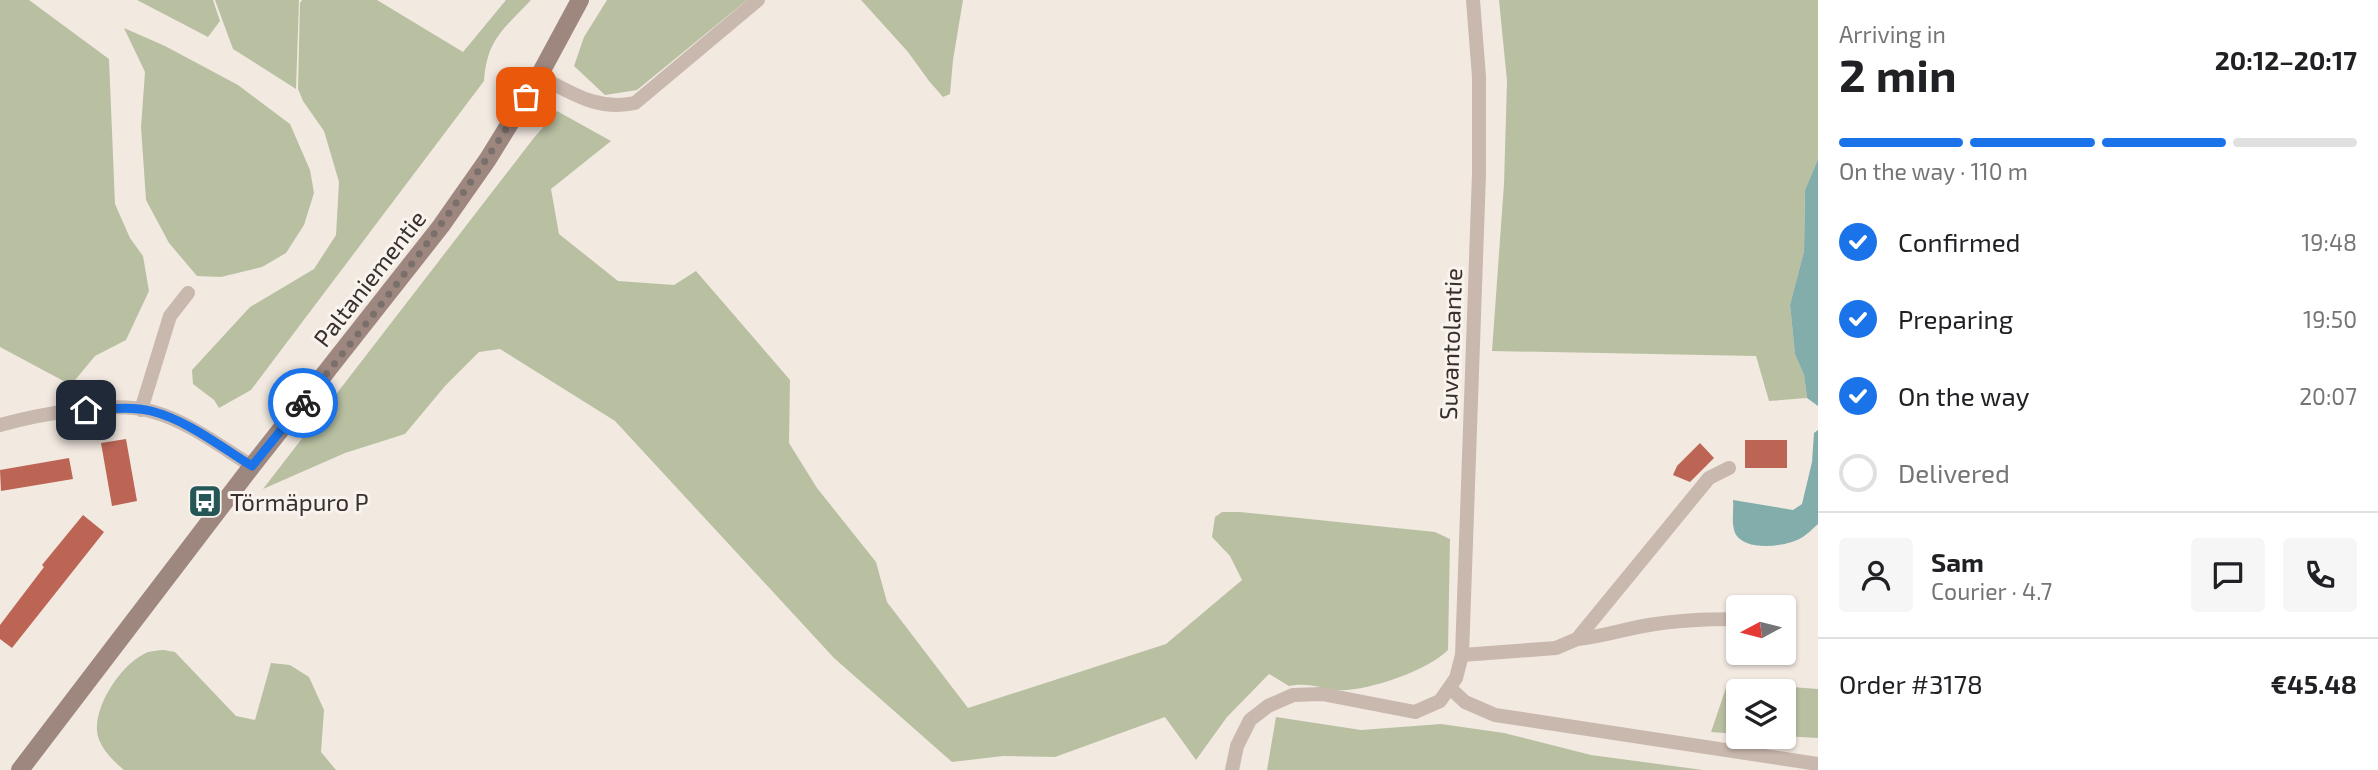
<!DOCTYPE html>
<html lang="en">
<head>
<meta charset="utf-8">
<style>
  :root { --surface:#fff; --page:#f6f6f6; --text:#202124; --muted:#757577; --line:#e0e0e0; --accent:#1a73e8 }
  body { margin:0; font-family:"Exo 2",sans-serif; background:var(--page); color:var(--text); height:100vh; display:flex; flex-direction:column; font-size:26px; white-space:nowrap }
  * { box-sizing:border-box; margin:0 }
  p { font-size:23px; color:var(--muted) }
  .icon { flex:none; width:38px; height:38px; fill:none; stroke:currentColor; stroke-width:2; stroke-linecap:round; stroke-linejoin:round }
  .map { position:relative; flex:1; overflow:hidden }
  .details { display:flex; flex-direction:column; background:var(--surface); width:560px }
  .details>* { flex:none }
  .needle { width:46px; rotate:263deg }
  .tools { position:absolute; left:1726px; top:595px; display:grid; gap:14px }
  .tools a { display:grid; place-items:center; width:70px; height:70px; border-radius:7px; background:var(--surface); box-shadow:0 2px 5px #0004; font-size:35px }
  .pin { position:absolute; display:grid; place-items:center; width:60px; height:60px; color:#fff; margin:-30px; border-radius:14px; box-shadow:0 4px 10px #0006 }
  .courier { position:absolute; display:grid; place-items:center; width:70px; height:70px; margin:-35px; border:5px solid #1a73e8; border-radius:50%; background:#fff; color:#222; box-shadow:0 2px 9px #0007 }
  .head em { font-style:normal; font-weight:700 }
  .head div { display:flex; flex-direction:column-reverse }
  .head { display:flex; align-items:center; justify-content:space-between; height:119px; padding:0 21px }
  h1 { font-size:46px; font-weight:700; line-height:52px }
  .bar { display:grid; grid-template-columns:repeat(4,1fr); gap:10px 7px; align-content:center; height:84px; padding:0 21px }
  .bar i { height:9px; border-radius:5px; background:var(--line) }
  .bar .selected { background:var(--accent) }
  .bar p { grid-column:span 4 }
  .line { display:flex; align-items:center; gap:18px; padding:0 21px; border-top:2px solid var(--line) }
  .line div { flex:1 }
  .round { display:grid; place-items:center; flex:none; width:74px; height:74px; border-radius:7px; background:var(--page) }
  ol { padding:0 21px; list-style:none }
  li { display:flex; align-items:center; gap:21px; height:77px }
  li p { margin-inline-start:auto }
  li .icon { padding:7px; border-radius:50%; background:var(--accent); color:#fff; stroke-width:4 }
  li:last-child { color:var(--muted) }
  li i { width:38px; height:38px; border:4px solid var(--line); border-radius:50% }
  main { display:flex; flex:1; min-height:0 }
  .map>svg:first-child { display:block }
  .green { fill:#b9c0a2 }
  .water { fill:#83adab }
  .building { fill:#bc6555 }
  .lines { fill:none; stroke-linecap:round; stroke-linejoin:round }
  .street { stroke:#c9b8ae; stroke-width:14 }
  .secondary { stroke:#9d877f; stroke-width:18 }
  .done { stroke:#7a706b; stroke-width:7; stroke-dasharray:0 12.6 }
  .route { stroke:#1a73e8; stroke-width:9 }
  .labels { text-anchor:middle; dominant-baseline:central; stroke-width:6; stroke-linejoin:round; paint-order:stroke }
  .street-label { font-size:24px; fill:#392f2c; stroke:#f9f3ee }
  .poi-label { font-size:24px; fill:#392f2c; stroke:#f9f3ee; text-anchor:start }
</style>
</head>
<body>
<main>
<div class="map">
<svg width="1818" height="770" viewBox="0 0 1818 770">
  <rect width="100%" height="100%" fill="#f2e9e1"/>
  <path class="green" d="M0 0H29L109 59 115 204 130 238 143 256 149 291 126 340 95 356 71 385 0 347Z
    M137 0H213L220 21 208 37Z
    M215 0H299L296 89 233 49Z
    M302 0H377L463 52 506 0H531C504 29 487 39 484 81L251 390 219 408 214 400 193 384 192 370 250 307 314 269 336 235 339 182 324 131 303 101 298 89 300 3Z
    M607 0H747L637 90 605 95 574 66 584 37Z
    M861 0H963L953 60 950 94 943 97 929 81 908 52Z
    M1499 0H1818V159L1805 190 1804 251 1790 305 1795 353 1804 375 1807 398 1769 401 1756 356 1492 351 1504 184 1507 81Z
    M124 28 165 46 238 85 290 124 310 170 314 193 304 225 286 253 262 267 221 277 197 276 169 243 146 200 141 127 145 72Z
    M557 111 611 141 551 189 559 234 618 281 674 285 696 271 790 380 789 443 817 488 876 562 887 602 968 708 1166 644 1242 580 1230 556 1212 537 1215 517 1222 512H1240L1435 532 1450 539 1448 650C1427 671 1366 692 1337 690 1320 688 1306 682 1289 686L1269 674 1227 717 1196 760 1165 717 1055 757 1003 756 952 762 834 658 615 421 500 349 479 352 445 386 405 434 345 453 263 489 533 139Z
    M164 650 175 652 236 716 255 720 271 663 290 665 309 677 324 710 321 752 336 770H124C113 761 98 746 97 731 95 703 123 662 148 652 153 651 160 650 164 650Z
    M1728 682 1818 689V738L1783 736V691H1738V734L1711 732Z
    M1276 717 1361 730 1441 724 1504 733 1591 755 1703 770H1267Z"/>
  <path class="water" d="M1818 159V406L1807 398 1804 375 1795 354 1790 305 1804 251 1805 190Z
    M1818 430V524C1813 528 1807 535 1801 538 1786 547 1744 552 1735 533 1731 523 1734 510 1733 500L1793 510 1802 504 1812 462 1814 433Z"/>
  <path class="building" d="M126 439 137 501 112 506 101 443Z
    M1745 440H1787V468H1745Z
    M1700 443 1714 458 1690 482 1673 475 1677 466Z
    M69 458 73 479 1 491 0 470Z
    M83 515 104 532 12 648 0 639V625L44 567 42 565Z"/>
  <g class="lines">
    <path class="street" d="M539 76C572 93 597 111 635 103L758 0
      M141 410 170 316 188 293
      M0 425C40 414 114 400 154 412 189 422 221 447 252 466
      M1577 639C1602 637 1624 629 1649 625 1678 620 1708 619 1738 619
      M1462 655 1556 648 1577 639 1709 478 1729 468
      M1450 688 1465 702 1495 715 1818 764
      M1232 770 1237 746 1250 720 1268 706 1293 695 1322 694 1415 712 1440 701 1456 678 1462 655 1479 174V77L1473 0"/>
    <path class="secondary" d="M20 770 252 466 441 226 488 159 539 76 580 0"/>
  </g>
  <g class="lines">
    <path class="done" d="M303 403C382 305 460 205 526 97"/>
    <path class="route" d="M86 410C107 409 131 406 151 411 187 420 221 447 252 466L303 403"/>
  </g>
  <defs>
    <g id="bus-square" transform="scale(1.75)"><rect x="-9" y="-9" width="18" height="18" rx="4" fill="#245756" stroke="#f9f3ee"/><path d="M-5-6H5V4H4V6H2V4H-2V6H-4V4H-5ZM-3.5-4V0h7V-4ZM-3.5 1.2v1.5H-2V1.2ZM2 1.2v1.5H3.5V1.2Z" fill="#fff"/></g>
  </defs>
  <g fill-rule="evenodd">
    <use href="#bus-square" x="205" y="501"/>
  </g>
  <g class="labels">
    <g class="street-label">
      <text transform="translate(369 278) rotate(-52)">Paltaniementie</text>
      <text transform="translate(1450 344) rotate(-88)">Suvantolantie</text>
    </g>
    <g class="poi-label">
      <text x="230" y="501">Törmäpuro P</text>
    </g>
  </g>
</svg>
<div class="tools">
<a><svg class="needle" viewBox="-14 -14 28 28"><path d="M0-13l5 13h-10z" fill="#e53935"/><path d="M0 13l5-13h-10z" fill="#757577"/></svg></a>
<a><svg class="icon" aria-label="layers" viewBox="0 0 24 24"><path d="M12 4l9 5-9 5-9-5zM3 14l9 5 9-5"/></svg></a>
</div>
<div class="pin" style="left:526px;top:97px;background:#ea580c"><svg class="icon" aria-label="bag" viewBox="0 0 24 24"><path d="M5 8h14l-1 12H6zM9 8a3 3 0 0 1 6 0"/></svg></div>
<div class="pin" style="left:86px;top:410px;background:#1f2937"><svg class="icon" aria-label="home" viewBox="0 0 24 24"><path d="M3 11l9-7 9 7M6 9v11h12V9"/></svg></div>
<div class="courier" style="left:303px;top:403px"><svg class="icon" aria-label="bike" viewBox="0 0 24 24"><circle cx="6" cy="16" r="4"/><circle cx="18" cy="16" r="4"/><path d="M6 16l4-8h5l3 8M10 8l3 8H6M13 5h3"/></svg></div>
</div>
<section class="details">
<div class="head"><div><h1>2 min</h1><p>Arriving in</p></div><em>20:12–20:17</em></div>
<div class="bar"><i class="selected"></i><i class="selected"></i><i class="selected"></i><i></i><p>On the way · 110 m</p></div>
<ol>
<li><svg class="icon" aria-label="check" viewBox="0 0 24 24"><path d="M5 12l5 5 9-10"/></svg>Confirmed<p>19:48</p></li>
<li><svg class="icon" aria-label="check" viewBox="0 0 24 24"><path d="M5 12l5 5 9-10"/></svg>Preparing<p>19:50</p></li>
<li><svg class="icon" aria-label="check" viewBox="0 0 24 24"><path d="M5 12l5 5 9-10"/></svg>On the way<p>20:07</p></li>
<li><i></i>Delivered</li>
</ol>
<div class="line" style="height:126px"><a class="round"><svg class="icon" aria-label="person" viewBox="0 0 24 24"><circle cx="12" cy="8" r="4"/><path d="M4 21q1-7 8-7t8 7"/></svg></a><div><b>Sam</b><p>Courier · 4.7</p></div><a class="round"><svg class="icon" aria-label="chat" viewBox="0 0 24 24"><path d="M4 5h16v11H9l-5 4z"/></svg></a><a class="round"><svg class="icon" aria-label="phone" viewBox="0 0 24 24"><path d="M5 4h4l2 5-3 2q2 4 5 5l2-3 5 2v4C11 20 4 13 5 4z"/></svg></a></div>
<div class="line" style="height:91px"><div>Order #3178</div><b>€45.48</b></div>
</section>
</main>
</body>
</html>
